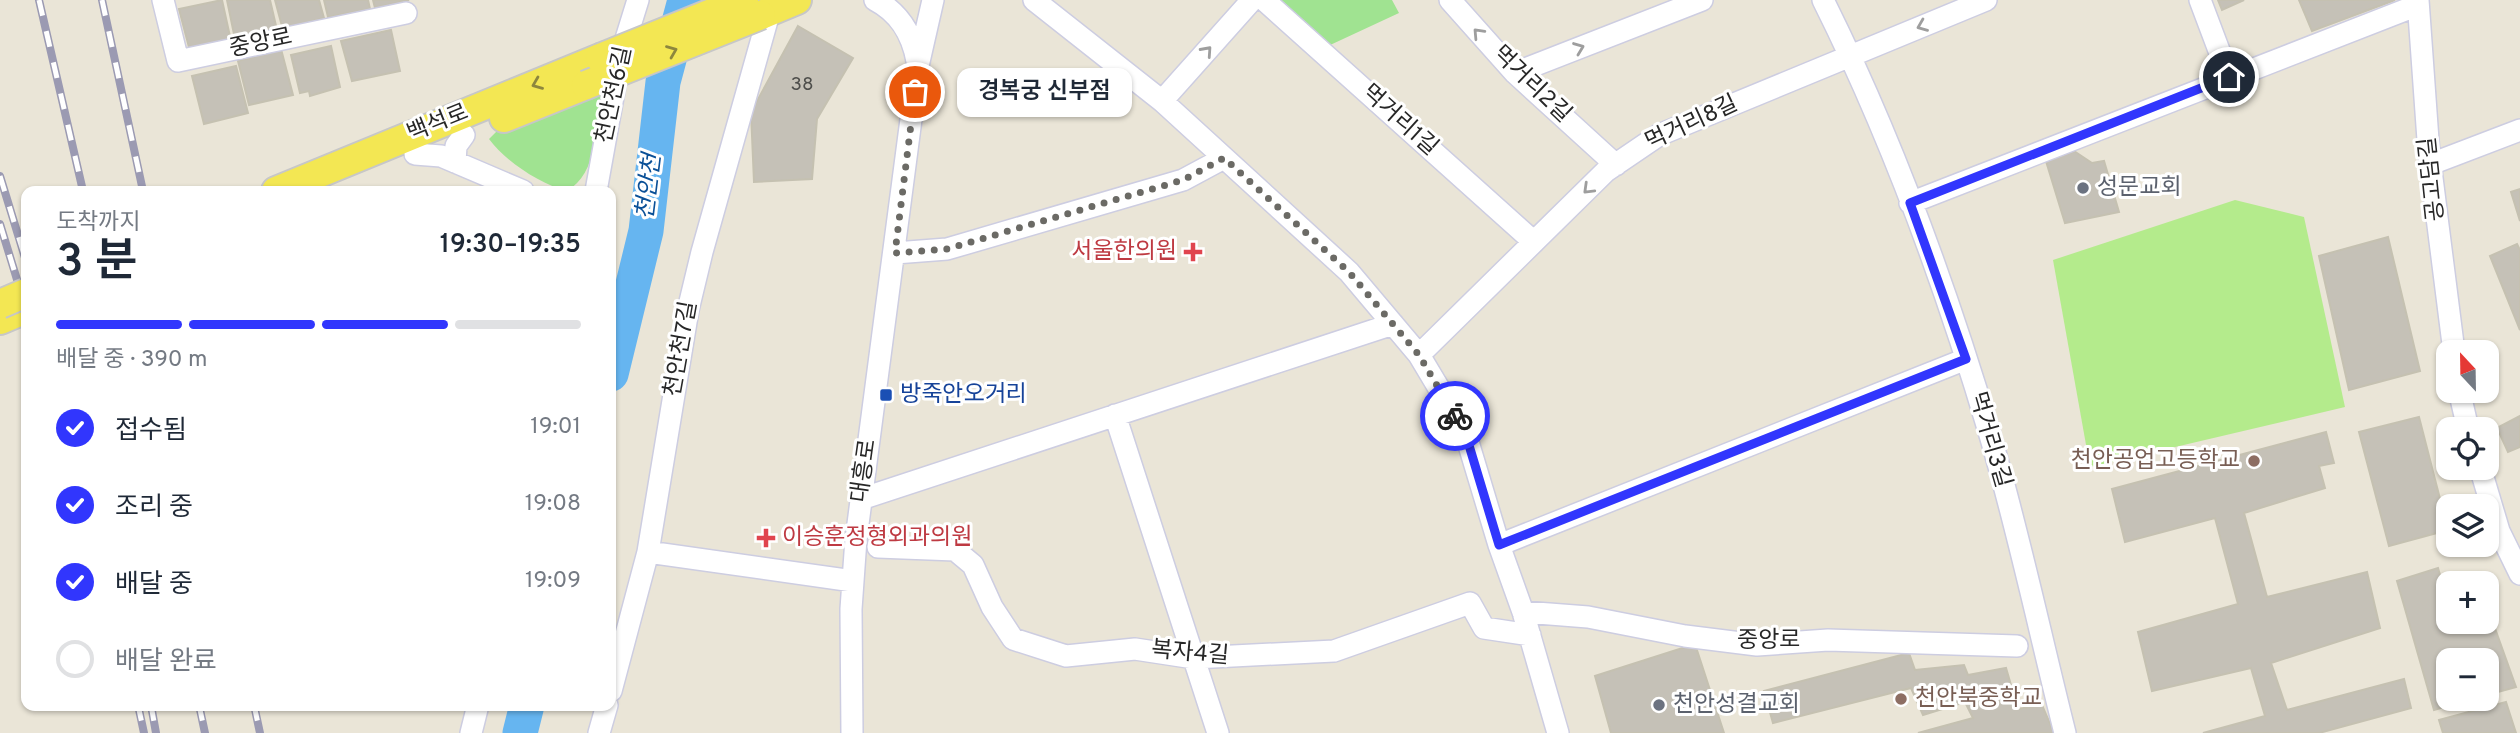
<!DOCTYPE html>
<html lang="ko">
<head>
<meta charset="utf-8">
<style>
  :root { --surface:#fff; --page:#f2f2f3; --text:#1f2937; --muted:#747a83; --line:#e0e1e3; --accent:#3136fd }
  body { margin:0; font-family:Overpass,"Noto Sans KR",sans-serif; background:var(--page); color:var(--text); height:100vh; display:flex; flex-direction:column; font-size:26px; white-space:nowrap }
  * { box-sizing:border-box; margin:0 }
  p { font-size:23px; color:var(--muted) }
  .icon { flex:none; width:38px; height:38px; fill:none; stroke:currentColor; stroke-width:2; stroke-linecap:round; stroke-linejoin:round }
  .map { position:relative; flex:1; overflow:hidden }
  .details { position:absolute; left:21px; top:186px; width:595px; height:525px; display:flex; flex-direction:column; background:var(--surface); border-radius:14px; box-shadow:0 2px 5px #0004 }
  .details>* { flex:none }
  .needle { width:46px; rotate:338deg }
  .tools { position:absolute; left:2436px; top:340px; display:grid; gap:14px }
  .tools a { display:grid; place-items:center; width:63px; height:63px; border-radius:14px; background:var(--surface); box-shadow:0 2px 5px #0004; font-size:35px }
  .pin { position:absolute; display:grid; place-items:center; width:60px; height:60px; color:#fff; margin:-30px; border:4px solid #fff; border-radius:50%; box-shadow:0 2px 7px #0007 }
  .courier { position:absolute; display:grid; place-items:center; width:70px; height:70px; margin:-35px; border:5px solid #3136fd; border-radius:50%; background:#fff; color:#222; box-shadow:0 2px 9px #0007 }
  .bubble { position:absolute; height:49px; border-radius:14px; background:var(--surface); box-shadow:0 2px 5px #0004; font-size:23px; font-weight:600; line-height:49px; text-align:center }
  .overview em { font-style:normal; font-weight:600 }
  .overview div { display:flex; flex-direction:column-reverse }
  .overview { display:flex; align-items:center; justify-content:space-between; height:119px; padding:0 35px }
  h1 { font-size:46px; font-weight:600; line-height:52px }
  .bar { display:grid; grid-template-columns:repeat(4,1fr); gap:10px 7px; align-content:center; height:84px; padding:0 35px }
  .bar i { height:9px; border-radius:5px; background:var(--line) }
  .bar .current { background:var(--accent) }
  .bar p { grid-column:span 4 }
  ol { padding:0 35px; list-style:none }
  li { display:flex; align-items:center; gap:21px; height:77px }
  li p { margin-inline-start:auto }
  li .icon { padding:7px; border-radius:50%; background:var(--accent); color:#fff; stroke-width:4 }
  li:last-child { color:var(--muted) }
  li i { width:38px; height:38px; border:4px solid var(--line); border-radius:50% }
  .map>svg:first-child { display:block }
  .green { fill:#a0e391 }
  .pitch { fill:#b4eb8c }
  .lines { fill:none; stroke-linecap:round; stroke-linejoin:round }
  .river { stroke:#66b5f0; stroke-width:35 }
  .building { fill:#c5c1b7; stroke:#c5c1b1; stroke-width:2 }
  .minor-casing { stroke:#cdcde1; stroke-width:24 }
  .major-casing { stroke:#c7c7c7; stroke-width:32 }
  .minor { stroke:#fff; stroke-width:21 }
  .major { stroke:#f3e753; stroke-width:28 }
  .rail-casing { stroke:#9b9ab2; stroke-width:8 }
  .rail { stroke:#fff; stroke-width:5; stroke-dasharray:16; stroke-linecap:butt }
  .major-bridge-casing { stroke:#c7c7c7; stroke-width:32; stroke-linecap:butt }
  .major-bridge { stroke:#f3e753; stroke-width:28 }
  .oneway { stroke:#9e9e9e }
  .oneway2 { stroke:#8d873d }
  .done { stroke:#6b6a65; stroke-width:7; stroke-dasharray:0 12.6 }
  .route { stroke:#3136fd; stroke-width:9 }
  .worship-dot { fill:#6b7280; stroke:#fff; stroke-width:2.5 }
  .health-dot { fill:#e0444e; stroke:#fff; stroke-width:2.5 }
  .transit-dot { fill:#1a4fb4; stroke:#fff; stroke-width:2.5 }
  .education-dot { fill:#8d6e63; stroke:#fff; stroke-width:2.5 }
  .labels { text-anchor:middle; dominant-baseline:central; stroke-width:6; stroke-linejoin:round; paint-order:stroke }
  .number-label { font-size:19px; fill:#4e4e4b }
  .street-label { font-size:23px; fill:#272727; stroke:#fff }
  .worship-label { font-size:23px; fill:#5b616d; stroke:#fff; text-anchor:start }
  .health-label { font-size:23px; fill:#be3a42; stroke:#fff; text-anchor:end }
  .transit-label { font-size:23px; fill:#164399; stroke:#fff; text-anchor:start }
  .education-label { font-size:23px; fill:#785e54; stroke:#fff; text-anchor:end }
  .water-label { font-size:24px; font-style:italic; fill:#0a5097; stroke:#fff }
</style>
</head>
<body>
<div class="map">
<svg width="2520" height="733" viewBox="0 0 2520 733">
  <rect width="100%" height="100%" fill="#eae5d7"/>
  <path class="green" d="M1276 0H1392L1399 13 1328 46Z
    M595 93 601 95C596 127 598 173 567 191 540 184 506 162 489 139L498 130Z"/>
  <path class="pitch" d="M2235 200 2304 217 2345 407 2090 467 2053 260Z"/>
  <g class="lines">
    <path class="river" d="M611 374 646 231 663 82 685 0
      M520 733 527 705"/>
  </g>
  <path class="building" d="M222 0 231 41 190 51 179 9Z
    M227 0H270L277 30 235 39Z
    M275 0H319L324 18 283 30Z
    M324 0H368L370 9 328 17Z
    M373 0H409L375 8Z
    M2218 0H2244L2222 10Z
    M2299 0H2395L2312 31Z
    M798 26 853 58 817 119 812 179 754 182 751 112Z
    M391 30 400 71 352 81 341 41Z
    M331 46 340 87 310 96 309 91 300 93 291 55Z
    M281 49 293 95 249 105 238 61Z
    M236 66 248 113 204 124 192 76Z
    M2074 151 2092 163 2104 161 2119 212 2065 223 2046 161Z
    M2520 189V221L2511 192Z
    M2388 237 2420 371 2349 390 2319 256Z
    M2517 244 2520 250V330L2490 256Z
    M2520 416V447L2508 452 2497 428Z
    M2419 417 2448 530 2389 546 2359 432Z
    M2326 432 2334 463 2319 466 2325 488 2244 513 2267 597 2367 572 2380 628 2271 663 2287 710 2404 679 2411 708 2319 733H2203L2265 716 2251 668 2152 691 2138 632 2238 604 2215 518 2125 542 2112 489Z
    M2438 568 2448 603V621H2487V606L2516 687 2487 695V660H2448V698H2475L2434 710 2397 581Z
    M1695 644 1724 733H1611L1595 676Z
    M1909 653 1915 670 1964 665 1968 675 2006 668 2018 709 2042 705 2054 733H1918L1973 718 1965 702 1923 715 1911 688 1773 723 1764 691Z
    M2506 702 2516 733H2443L2439 720Z"/>
  <g class="lines">
    <g class="minor-casing">
      <path id="minor" d="M163 0 178 61 406 13
        M875 0C900 13 912 34 917 61
        M1034 0 1162 101 1349 272 1419 355 1465 432 1499 545 1523 612 1558 733
        M1264 0 1534 242
        M1450 0 1515 73 1616 165
        M1823 0C1892 138 1946 287 1990 435 2019 533 2040 634 2065 733
        M2200 0 2229 77
        M2418 0 2429 154 2454 352
        M1515 73 1702 0
        M1162 101 1252 0
        M415 154 441 156 523 191
        M455 162 456 146 464 135
        M2431 164 2520 130
        M596 191 620 58 638 0
        M1910 203 2418 5
        M895 253 947 249 1183 180 1224 158
        M1419 355 1606 171 1659 135 1986 0
        M2459 390 2468 429
        M1115 415 1218 733
        M2480 467 2499 531 2520 574
        M861 499 1393 324
        M1499 545 1966 359
        M878 547 955 550 973 565 992 607 1013 639 1066 656 1135 649 1194 658 1334 651 1470 603 1484 628 1530 635
        M648 552 853 581
        M1523 612 1588 617 1685 636 1757 645 1828 640 2017 646
        M611 691 648 552 688 310 702 252 770 10
        M471 733 478 705
        M599 733 607 705
        M852 733 851 609 856 539 918 66 933 0"/>
    </g>
    <g class="major-casing">
      <path id="major" d="M761 15 797 0
        M504 118 586 85
        M276 191 600 58
        M0 320 26 309"/>
    </g>
    <use href="#minor" class="minor"/>
    <use href="#major" class="major"/>
    <g class="rail-casing">
      <path id="rail" d="M39 0 83 191
        M102 0 143 191
        M0 176 26 261
        M0 224 26 309
        M138 705 144 733
        M151 705 156 733
        M199 705 205 733
        M254 705 260 733"/>
    </g>
    <use href="#rail" class="rail"/>
    <g class="major-bridge-casing">
      <path id="major-bridge" d="M600 58 744 0
        M586 85 761 15
        M0 304 26 293"/>
    </g>
    <use href="#major-bridge" class="major-bridge"/>
  </g>
  <defs><path id="oneway-chevron" d="M-2-3.5L2.5 0L-2 3.5" fill="none" stroke-width="1.6" stroke-linecap="round" stroke-linejoin="round" transform="scale(1.75)"/></defs>
  <g class="oneway">
    <use href="#oneway-chevron" transform="translate(1922 26) rotate(158)"/>
    <use href="#oneway-chevron" transform="translate(1478 33) rotate(-133)"/>
    <use href="#oneway-chevron" transform="translate(1579 48) rotate(-21)"/>
    <use href="#oneway-chevron" transform="translate(1207 51) rotate(-48)"/>
    <use href="#oneway-chevron" transform="translate(1588 189) rotate(136)"/>
  </g>
  <g class="oneway2">
    <use href="#oneway-chevron" transform="translate(672 51) rotate(-22)"/>
    <use href="#oneway-chevron" transform="translate(537 84) rotate(158)"/>
  </g>
  <g class="lines">
    <path class="done" d="M915 92 895 253 947 249 1183 180 1224 158 1349 272 1419 355 1455 416"/>
    <path class="route" d="M1455 416 1465 432 1499 545 1966 359 1910 203 2229 77"/>
  </g>
  <g class="worship-dot">
    <circle cx="2083" cy="188" r="7"/>
    <circle cx="1659" cy="705" r="7"/>
  </g>
  <g class="health-dot">
    <path d="M1189.5 241.5h7v7h7v7h-7v7h-7v-7h-7v-7h7z"/>
    <path d="M762.5 527.5h7v7h7v7h-7v7h-7v-7h-7v-7h7z"/>
  </g>
  <rect class="transit-dot" x="879" y="388" width="14" height="14" rx="3.5"/>
  <g class="education-dot">
    <circle cx="2254" cy="461" r="7"/>
    <circle cx="1901" cy="699" r="7"/>
  </g>
  <g class="labels">
    <g class="number-label">
      <text x="802" y="85">38</text>
    </g>
    <g class="street-label">
      <text transform="translate(261 44) rotate(-12)">중앙로</text>
      <text transform="translate(1531 85) rotate(44)">먹거리2길</text>
      <text transform="translate(615 95) rotate(-78)">천안천6길</text>
      <text transform="translate(1399 121) rotate(42)">먹거리1길</text>
      <text transform="translate(438 124) rotate(-22)">백석로</text>
      <text transform="translate(1692 124) rotate(-25)">먹거리8길</text>
      <text transform="translate(2433 179) rotate(-96)">공고담길</text>
      <text transform="translate(682 349) rotate(-80)">천안천7길</text>
      <text transform="translate(1989 440) rotate(74)">먹거리3길</text>
      <text transform="translate(865 471) rotate(-82)">대흥로</text>
      <text x="1769" y="641">중앙로</text>
      <text transform="translate(1190 654) rotate(5)">복자4길</text>
    </g>
    <g class="worship-label">
      <text x="2097" y="188">성문교회</text>
      <text x="1673" y="705">천안성결교회</text>
    </g>
    <g class="health-label">
      <text x="1177" y="252">서울한의원</text>
      <text x="782" y="538" text-anchor="start">이승훈정형외과의원</text>
    </g>
    <g class="transit-label">
      <text x="900" y="395">방죽안오거리</text>
    </g>
    <g class="education-label">
      <text x="2240" y="461">천안공업고등학교</text>
      <text x="1915" y="699" text-anchor="start">천안북중학교</text>
    </g>
    <g class="water-label">
      <text transform="translate(650 187) rotate(-83)">천안천</text>
    </g>
  </g>
</svg>
<div class="tools">
<a><svg class="needle" viewBox="-14 -14 28 28"><path d="M0-13l5 13h-10z" fill="#e53935"/><path d="M0 13l5-13h-10z" fill="#747a83"/></svg></a>
<a><svg class="icon" aria-label="locate" viewBox="0 0 24 24"><circle cx="12" cy="12" r="6"/><path d="M12 2v4M12 18v4M2 12h4M18 12h4"/></svg></a>
<a><svg class="icon" aria-label="layers" viewBox="0 0 24 24"><path d="M12 4l9 5-9 5-9-5zM3 14l9 5 9-5"/></svg></a>
<a>+</a>
<a>−</a>
</div>
<div class="pin" style="left:915px;top:92px;background:#ea580c"><svg class="icon" aria-label="bag" viewBox="0 0 24 24"><path d="M5 8h14l-1 12H6zM9 8a3 3 0 0 1 6 0"/></svg></div>
<div class="pin" style="left:2229px;top:77px;background:#1f2937"><svg class="icon" aria-label="home" viewBox="0 0 24 24"><path d="M3 11l9-7 9 7M6 9v11h12V9"/></svg></div>
<div class="courier" style="left:1455px;top:416px"><svg class="icon" aria-label="bike" viewBox="0 0 24 24"><circle cx="6" cy="16" r="4"/><circle cx="18" cy="16" r="4"/><path d="M6 16l4-8h5l3 8M10 8l3 8H6M13 5h3"/></svg></div>
<div class="bubble" style="left:957px;top:68px;width:175px">경복궁 신부점</div>
<section class="details">
<div class="overview"><div><h1>3 분</h1><p>도착까지</p></div><em>19:30–19:35</em></div>
<div class="bar"><i class="current"></i><i class="current"></i><i class="current"></i><i></i><p>배달 중 · 390 m</p></div>
<ol>
<li><svg class="icon" aria-label="check" viewBox="0 0 24 24"><path d="M5 12l5 5 9-10"/></svg>접수됨<p>19:01</p></li>
<li><svg class="icon" aria-label="check" viewBox="0 0 24 24"><path d="M5 12l5 5 9-10"/></svg>조리 중<p>19:08</p></li>
<li><svg class="icon" aria-label="check" viewBox="0 0 24 24"><path d="M5 12l5 5 9-10"/></svg>배달 중<p>19:09</p></li>
<li><i></i>배달 완료</li>
</ol>
</section>
</div>
</body>
</html>
